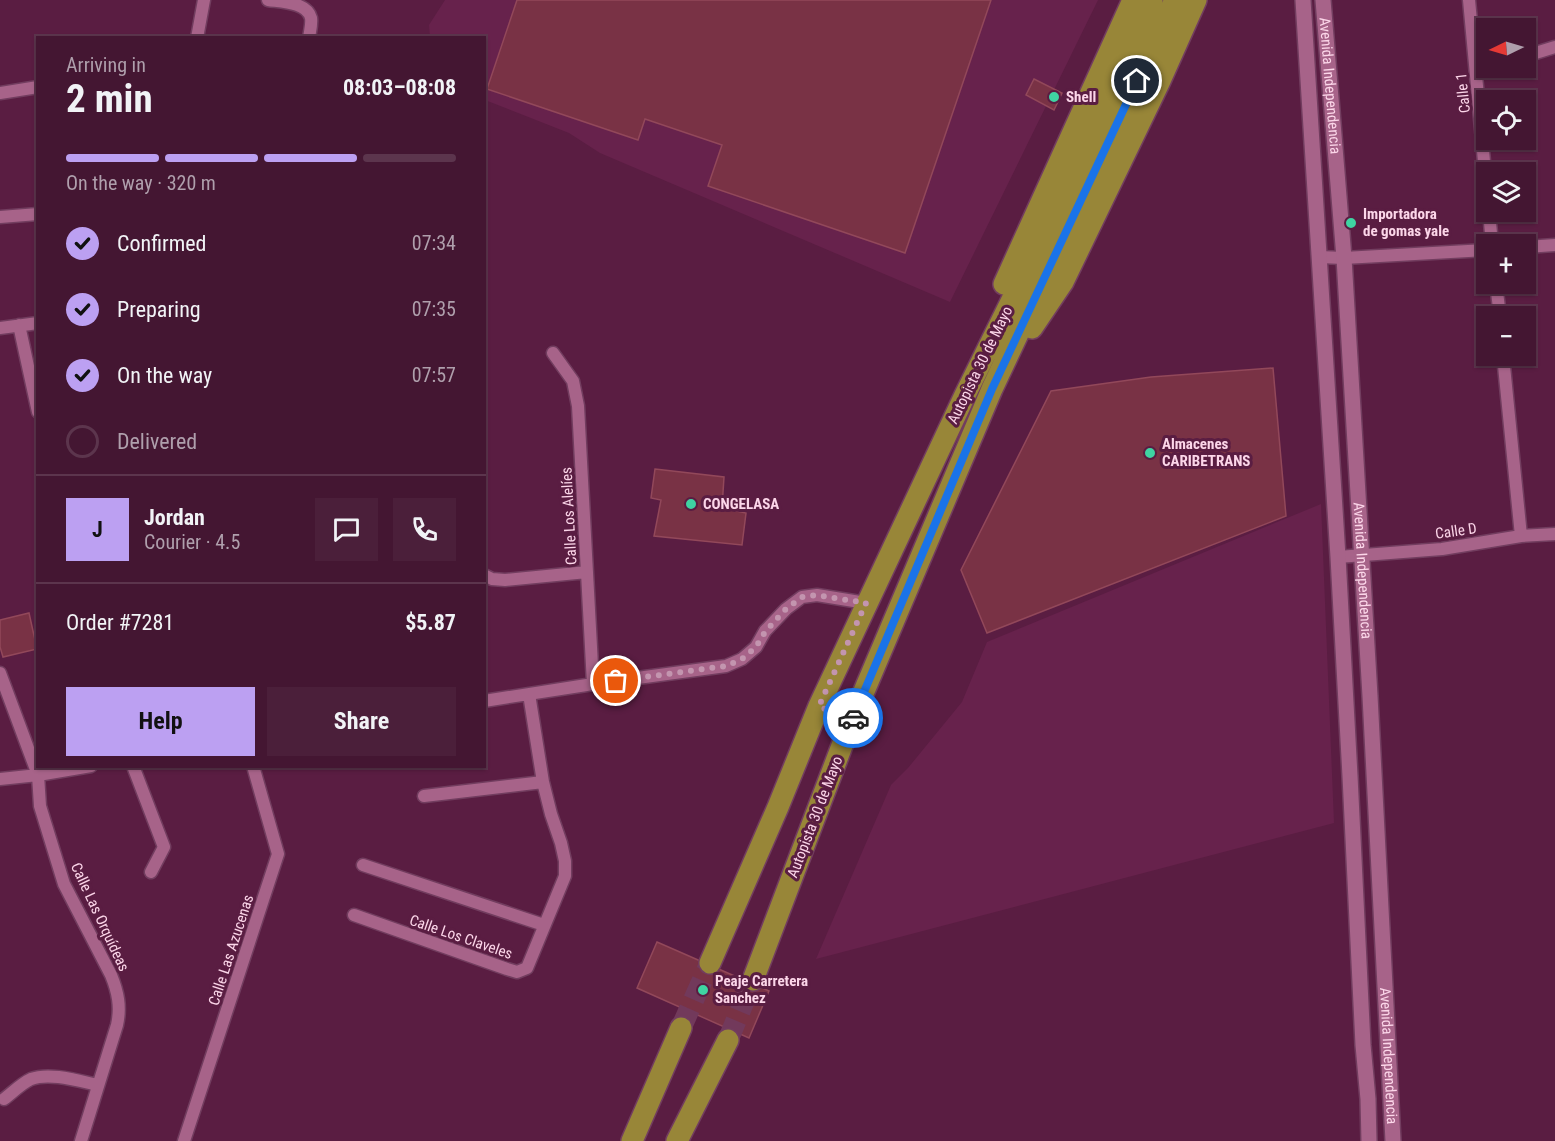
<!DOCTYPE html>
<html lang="en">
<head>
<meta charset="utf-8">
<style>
  :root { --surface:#441632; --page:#4b1f3a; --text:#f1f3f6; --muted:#af9fac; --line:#5c354d; --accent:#bca0f2 }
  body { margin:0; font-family:"Roboto Condensed",sans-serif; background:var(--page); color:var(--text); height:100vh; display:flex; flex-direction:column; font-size:22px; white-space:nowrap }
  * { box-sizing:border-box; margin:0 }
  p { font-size:20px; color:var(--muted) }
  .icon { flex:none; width:33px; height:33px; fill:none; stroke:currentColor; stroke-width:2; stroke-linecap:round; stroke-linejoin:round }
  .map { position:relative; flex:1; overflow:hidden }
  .details { position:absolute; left:36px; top:36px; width:450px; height:732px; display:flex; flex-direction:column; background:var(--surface); border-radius:0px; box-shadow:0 2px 4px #0004,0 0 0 2px var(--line) }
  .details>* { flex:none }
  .needle { width:39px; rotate:265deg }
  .tools { position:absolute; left:1476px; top:18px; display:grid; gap:12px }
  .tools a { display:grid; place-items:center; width:60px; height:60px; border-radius:0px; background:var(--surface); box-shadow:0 2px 4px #0004,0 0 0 2px var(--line); font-size:30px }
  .pin { position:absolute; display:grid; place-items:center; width:51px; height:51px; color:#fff; margin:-26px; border:3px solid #fff; border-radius:50%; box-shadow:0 2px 6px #0007 }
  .courier { position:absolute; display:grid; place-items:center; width:60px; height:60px; margin:-30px; border:4px solid #1a73e8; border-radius:50%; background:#fff; color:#222; box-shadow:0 2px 8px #0007 }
  .head em { font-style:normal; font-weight:700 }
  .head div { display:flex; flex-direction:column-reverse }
  .head { display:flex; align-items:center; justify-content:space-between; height:102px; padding:0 30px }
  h1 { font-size:39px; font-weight:700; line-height:45px }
  .bar { display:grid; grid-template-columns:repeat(4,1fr); gap:9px 6px; align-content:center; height:72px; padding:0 30px }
  .bar i { height:8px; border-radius:4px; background:var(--line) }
  .bar .on { background:var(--accent) }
  .bar p { grid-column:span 4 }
  .line { display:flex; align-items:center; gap:15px; padding:0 30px; border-top:2px solid var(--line) }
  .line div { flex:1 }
  .round { display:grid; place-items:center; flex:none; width:63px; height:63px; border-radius:0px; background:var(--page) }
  ol { padding:0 30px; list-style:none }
  li { display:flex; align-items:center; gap:18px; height:66px }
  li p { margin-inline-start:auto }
  li .icon { padding:6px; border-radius:50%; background:var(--accent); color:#111; stroke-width:4 }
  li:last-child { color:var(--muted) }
  li i { width:33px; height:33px; border:3px solid var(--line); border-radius:50% }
  .action { display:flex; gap:12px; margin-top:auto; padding:12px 30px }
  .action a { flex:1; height:69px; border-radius:0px; background:var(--accent); color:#111; font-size:24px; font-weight:700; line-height:69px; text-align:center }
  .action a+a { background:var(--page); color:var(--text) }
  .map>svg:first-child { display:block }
  .built { fill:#67224c }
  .building { fill:#793245; stroke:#92485a; stroke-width:1.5 }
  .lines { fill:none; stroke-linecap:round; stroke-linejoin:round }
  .trunk-tunnel { stroke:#72395b; stroke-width:21; stroke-dasharray:21 10; stroke-linecap:butt }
  .minor-casing { stroke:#723d5f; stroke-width:15 }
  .tertiary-casing { stroke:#723d5f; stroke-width:18 }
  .trunk-casing { stroke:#723d5f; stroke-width:24 }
  .minor { stroke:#a76389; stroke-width:12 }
  .tertiary { stroke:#a76389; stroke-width:15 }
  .trunk { stroke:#988638; stroke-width:21 }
  .done { stroke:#c395af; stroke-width:6; stroke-dasharray:0 10.8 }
  .route { stroke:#1a73e8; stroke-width:8 }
  .poi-dot { fill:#3fd4a2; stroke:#5a1d42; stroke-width:2 }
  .labels { text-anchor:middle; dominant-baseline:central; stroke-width:6; stroke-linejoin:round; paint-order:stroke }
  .street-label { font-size:15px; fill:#fcd6e9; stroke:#5a1d42 }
  .poi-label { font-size:15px; font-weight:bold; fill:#fcd6e9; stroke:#5a1d42; text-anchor:start }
</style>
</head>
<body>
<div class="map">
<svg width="1555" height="1141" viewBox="0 0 1555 1141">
  <rect width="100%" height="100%" fill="#5a1d42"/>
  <path class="built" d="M445 0H1098L950 302 600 153 569 133 485 100 484 38 430 37 429 25Z
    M1321 504 1334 823 816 959 891 785 908 768 962 702 987 642Z"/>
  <path class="building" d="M517 0H991L905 253 708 186 722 145 645 119 638 140 487 89Z
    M1034 79 1062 93 1054 110 1026 95Z
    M1273 368 1286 516 987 633 961 570 1051 391 1151 377Z
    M655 469 724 477 722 508 746 513 742 545 654 536 661 500 651 498Z
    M29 613 37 649 3 657 0 647V620Z
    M657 942 769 991 749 1038 637 988Z"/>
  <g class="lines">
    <path class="trunk-tunnel" d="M681 1028 710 963
      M728 1040 753 980"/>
    <g class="minor-casing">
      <path id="minor" d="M268 0C281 2 307 2 311 18 312 24 310 31 309 38
        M1469 0 1486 183
        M197 38 204 0
        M1526 56 1555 47
        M0 93 38 87
        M1489 212 1492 244
        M0 217 38 214
        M1526 247 1555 245
        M1319 257 1344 258 1486 250
        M1496 284 1500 316
        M19 325 38 412
        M0 328 38 323
        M553 353 573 381 578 406 593 684
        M1503 356 1521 536
        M1338 557 1442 549 1521 536 1555 534
        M484 575 492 579 505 580 587 572
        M0 673 38 775 40 806 64 884 111 975C118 992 121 1007 117 1025L81 1141
        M484 701 593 684 726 666 742 659 756 647 765 631 786 609 802 597 817 595 866 603
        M133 766 164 847 151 872
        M0 779 38 775 91 766
        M424 796 543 782
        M363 865 544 925
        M354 915 507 969 517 972 527 968 565 876V861L561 843 551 814 543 782 529 694
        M4 1099C12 1093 22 1083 31 1079 50 1072 79 1081 98 1085
        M184 1141 278 854 253 766"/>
    </g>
    <g class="tertiary-casing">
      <g id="tertiary">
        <path d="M1303 0 1338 557 1350 776 1363 1045 1368 1099 1369 1141"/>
        <path id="s1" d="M1323 0 1344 258 1370 696 1393 1141"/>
      </g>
    </g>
    <g class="trunk-casing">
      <path id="trunk" d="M1004 284 1133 0
        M1032 328 1063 282 1159 83 1196 0
        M819 706 851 722
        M710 963 778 807 819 706 965 395 1037 249 1152 0
        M753 980 851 722 992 389 1175 0
        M632 1141 681 1028
        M677 1141 728 1040"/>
    </g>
    <use href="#minor" class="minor"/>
    <use href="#tertiary" class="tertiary"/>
    <use href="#trunk" class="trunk"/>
  </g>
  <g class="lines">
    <path class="done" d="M616 681 726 666 742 659 756 647 765 632 786 609 802 597 816 595 866 603 819 706 851 722 853 718"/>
    <path class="route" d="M853 718 992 389 1137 81"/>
  </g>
  <g class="poi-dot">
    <circle cx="1054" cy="97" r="6"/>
    <circle cx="1351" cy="223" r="6"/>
    <circle cx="1150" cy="453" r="6"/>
    <circle cx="691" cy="504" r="6"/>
    <circle cx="703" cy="990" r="6"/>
  </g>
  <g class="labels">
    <g class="street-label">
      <text stroke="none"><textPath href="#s1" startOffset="86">Avenida Independencia</textPath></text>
      <text transform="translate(1463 93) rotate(-96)">Calle 1</text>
      <text transform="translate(980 365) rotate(-64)">Autopista 30 de Mayo</text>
      <text transform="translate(569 516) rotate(-93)">Calle Los Alelíes</text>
      <text transform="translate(1456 531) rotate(-8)">Calle D</text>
      <text stroke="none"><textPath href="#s1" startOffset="572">Avenida Independencia</textPath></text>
      <text transform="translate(815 817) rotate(-69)">Autopista 30 de Mayo</text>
      <text transform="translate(100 917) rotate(65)">Calle Las Orquídeas</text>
      <text transform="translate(461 937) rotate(19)">Calle Los Claveles</text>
      <text transform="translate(231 950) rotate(-72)">Calle Las Azucenas</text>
      <text stroke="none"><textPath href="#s1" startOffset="1058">Avenida Independencia</textPath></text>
    </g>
    <g class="poi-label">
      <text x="1066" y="97">Shell</text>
      <text x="1363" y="214">Importadora<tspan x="1363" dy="17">de gomas yale</tspan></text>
      <text x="1162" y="444">Almacenes<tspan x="1162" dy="17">CARIBETRANS</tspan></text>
      <text x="703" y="504">CONGELASA</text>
      <text x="715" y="981">Peaje Carretera<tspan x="715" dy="17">Sanchez</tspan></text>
    </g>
  </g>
</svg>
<div class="tools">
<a><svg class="needle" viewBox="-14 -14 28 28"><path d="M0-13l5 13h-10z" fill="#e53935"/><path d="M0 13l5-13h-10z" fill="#af9fac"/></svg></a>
<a><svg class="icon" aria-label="locate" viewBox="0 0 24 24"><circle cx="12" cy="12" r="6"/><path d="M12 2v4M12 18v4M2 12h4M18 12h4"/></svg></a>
<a><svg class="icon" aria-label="layers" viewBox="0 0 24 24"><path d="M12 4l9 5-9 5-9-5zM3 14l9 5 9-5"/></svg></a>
<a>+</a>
<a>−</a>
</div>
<div class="pin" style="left:616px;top:681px;background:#ea580c"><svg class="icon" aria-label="bag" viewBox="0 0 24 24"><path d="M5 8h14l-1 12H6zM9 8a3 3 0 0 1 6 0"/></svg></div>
<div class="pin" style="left:1137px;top:81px;background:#1f2937"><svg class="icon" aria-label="home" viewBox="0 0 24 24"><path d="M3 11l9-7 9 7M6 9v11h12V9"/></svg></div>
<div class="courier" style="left:853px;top:718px"><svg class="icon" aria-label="car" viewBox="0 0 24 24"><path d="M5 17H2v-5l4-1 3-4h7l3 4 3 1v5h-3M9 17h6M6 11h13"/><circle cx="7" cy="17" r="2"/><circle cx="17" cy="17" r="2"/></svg></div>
<section class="details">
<div class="head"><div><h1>2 min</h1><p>Arriving in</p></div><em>08:03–08:08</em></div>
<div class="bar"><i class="on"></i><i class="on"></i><i class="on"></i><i></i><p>On the way · 320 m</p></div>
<ol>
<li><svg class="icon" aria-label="check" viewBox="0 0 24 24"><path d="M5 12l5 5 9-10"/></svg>Confirmed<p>07:34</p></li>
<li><svg class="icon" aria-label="check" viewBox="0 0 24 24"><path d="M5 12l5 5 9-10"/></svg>Preparing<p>07:35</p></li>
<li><svg class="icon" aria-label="check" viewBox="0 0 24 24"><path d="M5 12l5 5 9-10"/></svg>On the way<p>07:57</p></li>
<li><i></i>Delivered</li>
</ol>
<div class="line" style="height:108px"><b class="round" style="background:var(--accent);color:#111">J</b><div><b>Jordan</b><p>Courier · 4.5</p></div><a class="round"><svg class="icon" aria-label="chat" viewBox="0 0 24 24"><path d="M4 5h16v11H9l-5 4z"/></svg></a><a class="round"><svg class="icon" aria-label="phone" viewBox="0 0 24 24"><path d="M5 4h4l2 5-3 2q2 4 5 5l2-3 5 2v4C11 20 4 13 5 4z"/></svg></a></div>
<div class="line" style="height:78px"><div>Order #7281</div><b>$5.87</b></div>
<div class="action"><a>Help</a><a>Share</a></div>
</section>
</div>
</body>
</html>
